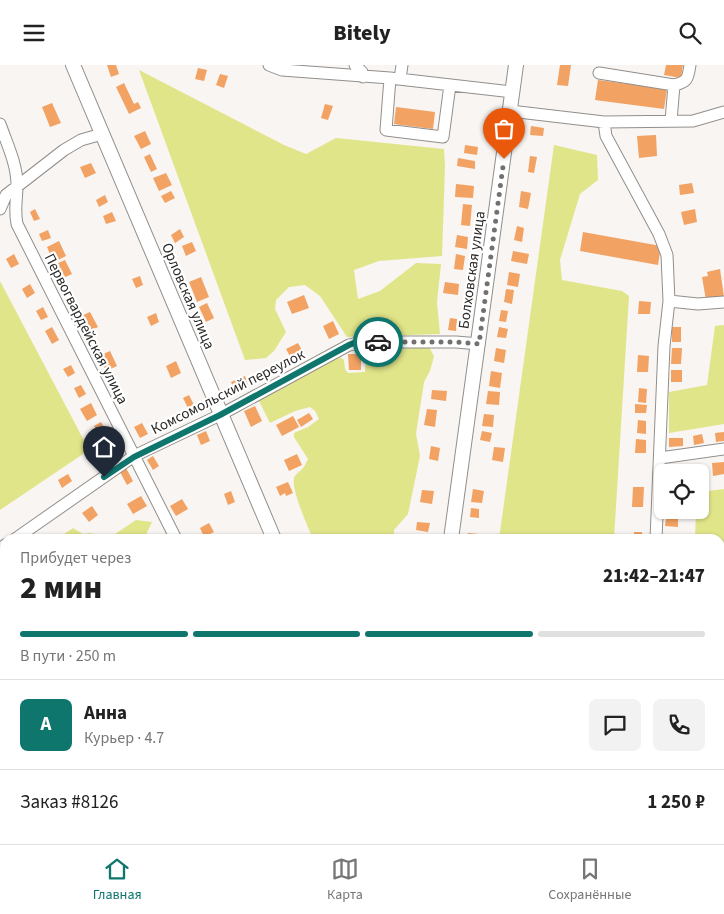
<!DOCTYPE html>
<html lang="ru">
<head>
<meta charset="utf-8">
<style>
  :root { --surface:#fff; --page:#f2f2f2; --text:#222; --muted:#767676; --line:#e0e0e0; --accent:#0f766e }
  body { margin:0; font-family:"Source Sans 3",sans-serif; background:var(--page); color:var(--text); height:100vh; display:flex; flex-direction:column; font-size:19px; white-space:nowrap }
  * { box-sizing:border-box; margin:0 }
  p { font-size:16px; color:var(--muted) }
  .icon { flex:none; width:28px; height:28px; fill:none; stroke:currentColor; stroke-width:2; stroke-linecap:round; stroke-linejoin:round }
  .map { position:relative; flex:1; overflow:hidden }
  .details { position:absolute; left:0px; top:469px; width:725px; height:311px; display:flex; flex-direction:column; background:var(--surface); border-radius:15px 15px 0 0; box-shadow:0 1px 4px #0004 }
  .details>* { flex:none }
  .controls { position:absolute; left:654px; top:399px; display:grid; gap:10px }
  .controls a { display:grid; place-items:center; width:55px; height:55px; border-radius:8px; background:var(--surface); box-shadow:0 1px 4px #0004; font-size:25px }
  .pin { position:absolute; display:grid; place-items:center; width:42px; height:42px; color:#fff; margin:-51px -21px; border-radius:50% 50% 50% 0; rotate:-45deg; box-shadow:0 0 5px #0007 }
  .pin .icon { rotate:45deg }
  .courier { position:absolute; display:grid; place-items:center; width:50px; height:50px; margin:-25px; border:4px solid #0f766e; border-radius:50%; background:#fff; color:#222; box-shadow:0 1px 6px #0007 }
  .overview em { font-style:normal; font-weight:800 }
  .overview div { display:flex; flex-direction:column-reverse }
  .overview { display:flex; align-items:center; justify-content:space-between; height:85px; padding:0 20px }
  h1 { font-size:32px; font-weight:800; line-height:38px }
  .bar { display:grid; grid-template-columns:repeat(4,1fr); gap:8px 5px; align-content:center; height:60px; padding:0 20px }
  .bar i { height:6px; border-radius:4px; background:var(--line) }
  .bar .active { background:var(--accent) }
  .bar p { grid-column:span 4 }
  .line { display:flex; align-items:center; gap:12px; padding:0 20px; border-top:1px solid var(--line) }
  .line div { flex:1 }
  .round { display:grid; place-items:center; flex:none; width:52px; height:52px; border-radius:8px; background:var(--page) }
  header { display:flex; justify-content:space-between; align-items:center; height:65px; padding:0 20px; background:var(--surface); font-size:22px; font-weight:800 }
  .tab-bar { display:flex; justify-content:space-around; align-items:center; height:70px; border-top:1px solid var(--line); background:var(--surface); font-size:14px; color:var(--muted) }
  .tab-bar a { display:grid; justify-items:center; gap:2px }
  .tab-bar .active { color:var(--accent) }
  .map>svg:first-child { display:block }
  .built { fill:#f2e9e0 }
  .green { fill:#e1e589 }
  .building { fill:#f2a263 }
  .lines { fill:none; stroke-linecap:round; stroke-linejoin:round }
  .minor-casing { stroke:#918f8c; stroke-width:13 }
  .major-casing { stroke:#918f8c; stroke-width:16 }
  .minor { stroke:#fff; stroke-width:11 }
  .major { stroke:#fff; stroke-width:14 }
  .rail-casing { stroke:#9a9896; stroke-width:4.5 }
  .rail { stroke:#fff; stroke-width:2.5; stroke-dasharray:8; stroke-linecap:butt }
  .done { stroke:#73716f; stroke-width:5; stroke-dasharray:0 9 }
  .route { stroke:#0f766e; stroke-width:6 }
  .labels { text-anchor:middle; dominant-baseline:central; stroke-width:4.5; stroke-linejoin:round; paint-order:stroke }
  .street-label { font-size:15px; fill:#2b2a29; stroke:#fff }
</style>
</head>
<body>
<header><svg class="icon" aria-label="menu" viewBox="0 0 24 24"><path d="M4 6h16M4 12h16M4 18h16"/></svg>Bitely<svg class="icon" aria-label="search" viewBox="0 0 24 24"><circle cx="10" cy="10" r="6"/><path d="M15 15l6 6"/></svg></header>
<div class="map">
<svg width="724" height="779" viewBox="0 0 724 779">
  <rect width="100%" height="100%" fill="#f8f5f2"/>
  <path class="built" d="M424 775H573L571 777 558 775 556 779H423Z"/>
  <path class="green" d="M139 5 284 80 306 89 336 73 444 84 445 101 442 191 379 196 354 205 358 234 380 226 416 198 441 199 437 237 440 269 347 272 320 231 305 220 289 222 276 235 275 244 286 267 274 286 266 293 245 295Z
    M554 80 597 90 598 115 580 129 560 195 562 215 622 226 629 231 614 474H499Z
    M0 216 89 385 0 445Z
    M724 260V359L669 368V327L707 320 715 261Z
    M429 282 434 291 430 306 424 317 416 369 420 391 408 449 394 465V474H313C308 462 291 424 294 413 296 408 300 407 302 404 305 402 306 397 308 394L294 372V368L308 362 319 354 315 346 310 342 295 346 270 358 258 334 340 292 344 295 345 304 348 308 365 307 366 289 373 285Z
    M724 424V583L721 607 724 608V658L720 664V474H695L696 445H700V427Z
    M136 455 152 457 144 474H57L73 463 83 469 90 468 109 473Z"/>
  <path class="building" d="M107 0H116L119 9 111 12Z
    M560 0H571L568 21 557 20Z
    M666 0H683L681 13 664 10Z
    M198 3 207 5 204 16 195 14Z
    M220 9 228 11 224 23 216 20Z
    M598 15 667 24 664 44 595 35Z
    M124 18 134 39 138 37 141 43 129 49 116 22Z
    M52 38 61 58 50 62 42 42Z
    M325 39 333 41 328 55 321 53Z
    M396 42 435 47 433 64 394 59Z
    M531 61 544 63 543 71 530 70Z
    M145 66 151 79 141 84 134 71Z
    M656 70 657 91 639 93 637 71Z
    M465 80 478 82 477 90 464 88Z
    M150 89 157 104 151 107 144 92Z
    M530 91 537 92 534 108 528 107Z
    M458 93 475 96V104L457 101Z
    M91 98 96 108 85 113 80 102Z
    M166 108 172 120 159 126 153 113Z
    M692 118 694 128 680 130 679 120Z
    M456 119 474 121 473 133 455 132Z
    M171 126 175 133 165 138 161 131Z
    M521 126 531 128 528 144 519 142Z
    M105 130 108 137 99 142 96 135Z
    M463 139 472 140 470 161 461 160Z
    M35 144 40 154 34 156 30 147Z
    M695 144 697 157 684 160 681 147Z
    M112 147 116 156 106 159 103 151Z
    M517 161 524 163 522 177 514 175Z
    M180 164 184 172 175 178 171 170Z
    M48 165 51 173 42 176 39 169Z
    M583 167 661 181 658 200 580 186Z
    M457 170 468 172 467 184 455 182Z
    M59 176 66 191 58 195 56 192 52 194 47 182Z
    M192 177 196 186 186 191 182 181Z
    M513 186 529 189 527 199 511 196Z
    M14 189 19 199 11 203 6 194Z
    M456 189 465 191 463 205 454 204Z
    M65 195 72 209 61 214 54 200Z
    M720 204 724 232 706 235 702 212 708 211 707 207Z
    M509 207 520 209 518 222 507 220Z
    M140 211 143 220 136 223 132 214Z
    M201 212 209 232 197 237 189 217Z
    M445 217 459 219 458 230 443 228Z
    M30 219 35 228 27 233 22 224Z
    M506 224 514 225 512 239 504 237Z
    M304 230 309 243 292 249 287 237Z
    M639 236 651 237 650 249H638Z
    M207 238 214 253 206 257 199 242Z
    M43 242 48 252 41 255 36 246Z
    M501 245 508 246 506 257 499 256Z
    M90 247 98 262 88 267 79 252Z
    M156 248 159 257 151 261 147 252Z
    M450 253 457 254 456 266 448 265Z
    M333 256 339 269 329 274 323 261Z
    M52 262 59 275 52 279 45 266Z
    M499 262 508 264 506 273 497 272Z
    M672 262H681V277H672Z
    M298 278 303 287 291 293 286 284Z
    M496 283 506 285 504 298 494 296Z
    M672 283H682L681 299H671Z
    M110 286 117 301 106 306 99 291Z
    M348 289H361V305H349Z
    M638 290 649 291 648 307H637Z
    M176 296 181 308 171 313 166 301Z
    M71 300 75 308 68 312 63 304Z
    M671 305H682V317H671Z
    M491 306 502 308 500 323 489 321Z
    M245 311 248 320 235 326 231 317Z
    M81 320 86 329 79 333 74 323Z
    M639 323 647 324 646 338 638 337Z
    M432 325 447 326 446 336 431 334Z
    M488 326 500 327 499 340 486 339Z
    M189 330 194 340 188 343 183 333Z
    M91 338 97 350 87 356 80 344Z
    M635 339 647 340 646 348H635Z
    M255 341 262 356 251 362 244 346Z
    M427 344 437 345 435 362 424 360Z
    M309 348 313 354 301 362 297 355Z
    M484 349 494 350 493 362 482 361Z
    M293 351 299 362 282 371 276 360Z
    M638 355 646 356V369L637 368Z
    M101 357 104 362 97 366 94 361Z
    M142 358 148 369 140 373 134 362Z
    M206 366 210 376 201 380 197 370Z
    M482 366 492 368 490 377 480 375Z
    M724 367V376L716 377 715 368Z
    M702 369 704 378 694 380 693 371Z
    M108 370 114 382 103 388 97 376Z
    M669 373H683V381L669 382Z
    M636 374 646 375V388H635Z
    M431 381 440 383 438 396 429 394Z
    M494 382 505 383 503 397 492 395Z
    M297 389 302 400 289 406 284 395Z
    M153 391 159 401 153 405 147 395Z
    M724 397V409L713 411 712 398Z
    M126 403 133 416 127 420 120 407Z
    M68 409 72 416 62 423 58 415Z
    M288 417 293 428 286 431 285 428 280 431 276 422Z
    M633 422H644L643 442H632Z
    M473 424 484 426 482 438 471 437Z
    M422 425 434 426 432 439 420 437Z
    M231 426 235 437 228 440 224 429Z
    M141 431 147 441 133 449 127 439Z
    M182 434 188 444 176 451 170 441Z
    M92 441 98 450 89 457 82 448Z
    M471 443 479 444V453L470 452Z
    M666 453H678V462L665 461Z
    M417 457 430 458 428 467 416 465Z
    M209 458 214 467 204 472 200 463Z
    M634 467H642V474H634Z
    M468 468 479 469V474H467Z
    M5 517V530L0 522V520Z
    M266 775H276L278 779H265L264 777Z
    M424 775H456L455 779H423Z"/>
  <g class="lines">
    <g class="minor-casing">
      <path id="minor" d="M269 0 282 5 390 13 512 27
        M355 0 362 7 363 12
        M599 8 674 20 671 56
        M390 13 386 65 443 72 450 20
        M400 14 402 0
        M674 20C688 17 688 13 690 0
        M510 46 604 57 693 56 724 47
        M604 57 606 71 659 169 667 190 669 236 664 281 656 474
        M0 59C7 79 17 99 17 120 17 135 14 144 17 159L176 474
        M0 144 6 130 64 85 81 75 102 69
        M669 236 698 239 724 237
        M660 393 724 384
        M15 474 134 391 220 350 349 280 364 277H456L479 279
        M0 484 5 480
        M0 587 5 597
        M86 775 87 779
        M376 775 389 779
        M225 779 230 778 240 779
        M319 779 321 775
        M413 779 414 775
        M581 779 585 775"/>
    </g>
    <g class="major-casing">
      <path id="major" d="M73 0 274 474
        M451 474 516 0
        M372 779 375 775"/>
    </g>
    <use href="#minor" class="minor"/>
    <use href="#major" class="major"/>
    <g class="rail-casing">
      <path id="rail" d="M0 719 5 727
        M0 734 5 743
        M23 775 25 779
        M33 775 35 779"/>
    </g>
    <use href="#rail" class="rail"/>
  </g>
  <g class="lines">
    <path class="done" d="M378 277H456L479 279 504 94"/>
    <path class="route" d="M104 412 134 392 220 350 349 280 356 277H378"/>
  </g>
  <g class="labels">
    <g class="street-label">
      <text transform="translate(472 205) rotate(-82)">Болховская улица</text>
      <text transform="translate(188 231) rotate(67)">Орловская улица</text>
      <text transform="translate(86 264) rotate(63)">Первогвардейская улица</text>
      <text transform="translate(228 327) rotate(-27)">Комсомольский переулок</text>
    </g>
  </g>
</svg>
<div class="controls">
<a><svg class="icon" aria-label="locate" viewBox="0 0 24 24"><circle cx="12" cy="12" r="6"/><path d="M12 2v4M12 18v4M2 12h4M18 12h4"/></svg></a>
</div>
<div class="pin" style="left:504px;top:94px;background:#ea580c"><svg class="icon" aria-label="bag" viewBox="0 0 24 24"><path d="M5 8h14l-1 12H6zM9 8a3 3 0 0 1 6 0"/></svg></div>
<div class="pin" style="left:104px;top:412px;background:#1f2937"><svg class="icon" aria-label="home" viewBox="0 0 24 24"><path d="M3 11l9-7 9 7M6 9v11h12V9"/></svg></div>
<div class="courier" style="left:378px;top:277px"><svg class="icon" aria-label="car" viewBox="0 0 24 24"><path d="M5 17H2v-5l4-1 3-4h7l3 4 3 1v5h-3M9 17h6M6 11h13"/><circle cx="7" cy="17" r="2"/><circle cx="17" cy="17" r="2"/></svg></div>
<section class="details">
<div class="overview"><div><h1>2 мин</h1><p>Прибудет через</p></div><em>21:42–21:47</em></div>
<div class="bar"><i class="active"></i><i class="active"></i><i class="active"></i><i></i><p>В пути · 250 m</p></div>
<div class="line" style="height:90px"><b class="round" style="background:var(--accent);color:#fff">А</b><div><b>Анна</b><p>Курьер · 4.7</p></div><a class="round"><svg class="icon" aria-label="chat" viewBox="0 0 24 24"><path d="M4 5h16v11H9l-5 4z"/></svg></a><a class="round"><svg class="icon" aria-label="phone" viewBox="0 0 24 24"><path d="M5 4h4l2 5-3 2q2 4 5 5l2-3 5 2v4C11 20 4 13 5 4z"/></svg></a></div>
<div class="line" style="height:65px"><div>Заказ #8126</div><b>1 250 ₽</b></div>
</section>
</div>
<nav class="tab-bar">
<a class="active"><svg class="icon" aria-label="home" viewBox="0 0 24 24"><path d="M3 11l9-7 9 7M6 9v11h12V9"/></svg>Главная</a>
<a><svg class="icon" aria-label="map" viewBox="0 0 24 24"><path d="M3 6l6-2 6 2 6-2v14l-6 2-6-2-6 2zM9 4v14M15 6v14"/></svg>Карта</a>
<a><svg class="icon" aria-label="saved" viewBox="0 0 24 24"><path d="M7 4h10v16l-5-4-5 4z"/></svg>Сохранённые</a>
</nav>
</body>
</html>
